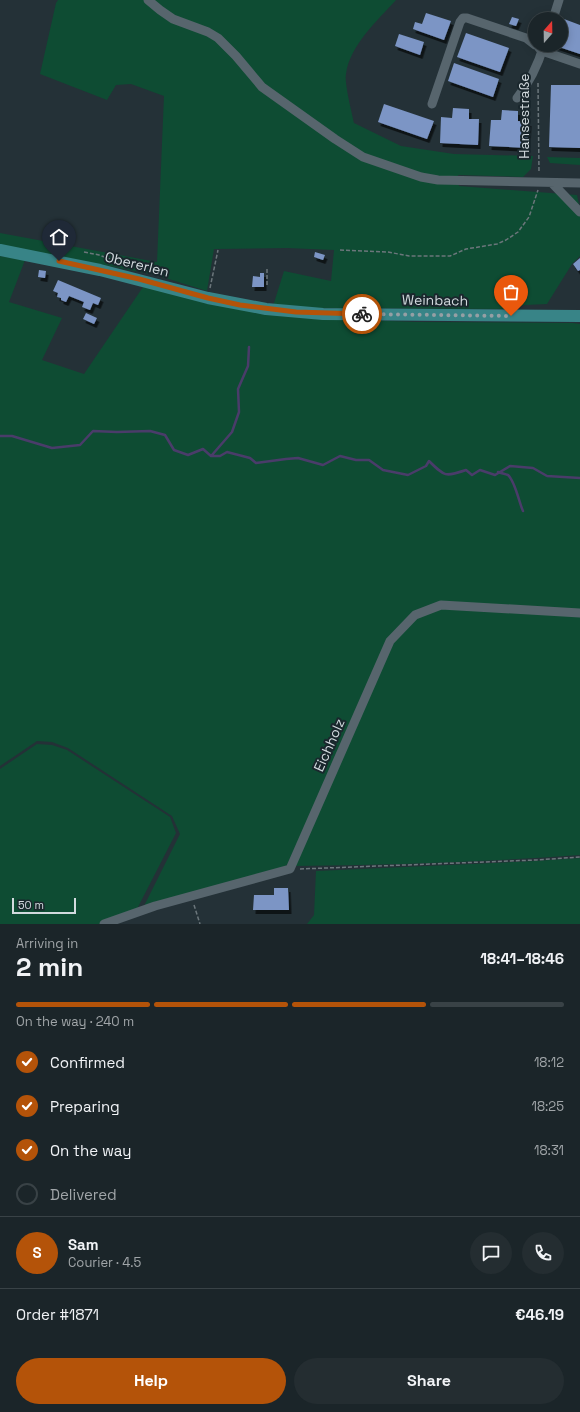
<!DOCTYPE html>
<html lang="en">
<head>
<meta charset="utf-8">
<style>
  :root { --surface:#1b2529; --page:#242d31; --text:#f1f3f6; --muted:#a0a5a8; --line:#394246; --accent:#b45309 }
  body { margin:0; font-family:"Space Grotesk",sans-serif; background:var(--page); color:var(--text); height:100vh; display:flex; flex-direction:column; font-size:15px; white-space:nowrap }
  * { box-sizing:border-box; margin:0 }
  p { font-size:13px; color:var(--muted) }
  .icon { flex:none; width:22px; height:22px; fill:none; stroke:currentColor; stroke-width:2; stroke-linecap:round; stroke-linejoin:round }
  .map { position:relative; height:924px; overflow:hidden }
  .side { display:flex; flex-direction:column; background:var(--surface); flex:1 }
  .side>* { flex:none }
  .needle { width:26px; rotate:20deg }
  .tools { position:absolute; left:528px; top:12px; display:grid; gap:8px }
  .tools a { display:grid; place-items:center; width:40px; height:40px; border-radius:50%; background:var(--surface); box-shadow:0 2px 10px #0003,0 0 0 1px var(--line); font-size:20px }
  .scale { position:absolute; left:12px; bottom:10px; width:64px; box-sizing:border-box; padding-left:4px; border:2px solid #d2dade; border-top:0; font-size:11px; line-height:14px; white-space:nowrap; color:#d2dade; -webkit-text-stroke:3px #1a272d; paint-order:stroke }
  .pin { position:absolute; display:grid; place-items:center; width:34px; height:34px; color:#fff; margin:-41px -17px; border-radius:50% 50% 50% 0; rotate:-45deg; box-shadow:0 0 4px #0007 }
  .pin .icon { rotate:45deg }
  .courier { position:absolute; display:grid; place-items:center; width:40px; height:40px; margin:-20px; border:3px solid #b45309; border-radius:50%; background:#fff; color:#222; box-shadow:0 1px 5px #0007 }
  .head em { font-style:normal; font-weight:800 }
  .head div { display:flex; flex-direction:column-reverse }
  .head { display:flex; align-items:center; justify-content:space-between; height:68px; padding:0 16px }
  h1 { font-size:26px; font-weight:800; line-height:30px }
  .bar { display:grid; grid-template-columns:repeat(4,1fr); gap:6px 4px; align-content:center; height:48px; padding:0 16px }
  .bar i { height:5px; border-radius:3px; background:var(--line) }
  .bar .selected { background:var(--accent) }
  .bar p { grid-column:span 4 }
  .line { display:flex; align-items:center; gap:10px; padding:0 16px; border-top:1px solid var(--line) }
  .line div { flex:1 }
  .round { display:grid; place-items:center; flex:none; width:42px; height:42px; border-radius:21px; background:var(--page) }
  ol { padding:0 16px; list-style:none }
  li { display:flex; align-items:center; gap:12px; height:44px }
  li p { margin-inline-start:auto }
  li .icon { padding:4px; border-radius:50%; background:var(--accent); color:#fff; stroke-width:4 }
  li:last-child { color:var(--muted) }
  li i { width:22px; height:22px; border:2px solid var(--line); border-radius:50% }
  .button { display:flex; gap:8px; margin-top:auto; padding:8px 16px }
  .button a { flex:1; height:46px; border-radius:24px; background:var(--accent); color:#fff; font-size:16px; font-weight:800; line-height:46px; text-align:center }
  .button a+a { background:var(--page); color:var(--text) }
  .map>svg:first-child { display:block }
  .green { fill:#0e4c33 }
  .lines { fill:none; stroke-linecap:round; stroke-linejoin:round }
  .stream { stroke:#4a3c6a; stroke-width:2.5 }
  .building { fill:#7c95c5; filter:url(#shadow) }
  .path { stroke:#6b767b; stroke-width:1.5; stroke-dasharray:4 2; stroke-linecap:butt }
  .minor { stroke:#57656d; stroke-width:9 }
  .major { stroke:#388487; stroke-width:12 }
  .done { stroke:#959fa4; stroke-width:4; stroke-dasharray:0 7.2 }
  .route { stroke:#b45309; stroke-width:5 }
  .labels { text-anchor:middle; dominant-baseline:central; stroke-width:4; stroke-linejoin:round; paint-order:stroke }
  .street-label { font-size:14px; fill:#d2dade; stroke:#1a272d }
</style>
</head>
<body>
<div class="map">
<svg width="580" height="924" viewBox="0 0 580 924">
  <defs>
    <filter id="shadow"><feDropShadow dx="2.5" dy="4" stdDeviation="0" flood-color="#0009"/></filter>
  </defs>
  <rect width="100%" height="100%" fill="#243137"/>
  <path class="green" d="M58 0H396C377 21 350 45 346 74 344 82 352 113 354 123L401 146 454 154 533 156 531 169 523 177 458 175 459 186 577 195 580 209V256L572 264 547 304 525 305 509 309 315 308 273 306 284 271 331 281 334 250 287 248 214 249 207 291 156 275 0 245V233L157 262 164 96 131 84 116 85 107 100 40 74 56 3Z
    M547 157 580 158V165L550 163Z
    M0 256 25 260 9 302 62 318 42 360 84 374 143 287 309 318 417 322 573 323 580 324V611L441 604 400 627 287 865 278 869 143 908 180 834 172 816 68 748 52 742 37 741 0 766Z
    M442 607 580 614V855C485 862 389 865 293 866L392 642 416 617Z
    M37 744 52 745 67 750 170 817 176 833 137 909 99 924H0V769Z
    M580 858V924H307L314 915 316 871 535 861Z"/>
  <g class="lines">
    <path class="stream" d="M0 436H12L52 448 80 445 93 431 117 432 150 431 165 435 174 450 188 455 203 449 211 456H220L227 452 250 458 256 463 286 459 298 458 323 465 340 456 356 460H369L383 470 408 475 426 466 429 461C445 477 445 477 466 470L472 475 480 470 495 475 510 466 533 468 547 476 580 478
      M212 455 232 432 239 412 238 389 248 366 249 347
      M498 472C501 473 505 474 508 475 515 481 519 502 523 511"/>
  </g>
  <path class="building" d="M426 13 451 21 444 40 413 29 415 22 422 24Z
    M512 17 519 19 516 26 509 24Z
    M564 19 580 25V54L553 45H561V27Z
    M466 33 509 48 500 72 457 57Z
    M399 34 424 42 420 55 395 46Z
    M454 63 499 79 493 97 448 81Z
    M551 85H580V148L549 147Z
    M384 104 434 121 427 139 378 122Z
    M453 108 469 109V119H479L478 145 440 143 441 117 452 118Z
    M502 110 518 111V121L529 122 527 148 489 146 491 120H501Z
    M315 252 325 255 323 260 314 257Z
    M580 258V270L578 271 573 264Z
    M39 270 46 271 45 278 38 277Z
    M260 273H264V287H252L253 276 260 277Z
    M58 280 101 298 98 305 93 303 90 310 82 307 84 302 69 296 66 302 61 300V298L57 297 58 293 53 291Z
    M86 313 97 318 94 324 83 319Z
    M274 888H288L289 910H253L254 895H274Z"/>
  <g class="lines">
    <path class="path" d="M538 83 539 173
      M340 250 388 252 409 256H450L466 249 497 244 506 240 518 232 529 217 538 190
      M84 252 99 255 132 267
      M267 285V269
      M210 288 218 250
      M300 869 536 860 580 857
      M194 905 200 924"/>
    <path class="minor" d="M148 0 160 10 173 19 208 32 218 38 236 56 262 87 335 139 363 157 421 177 438 180 580 183
      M553 19 559 0
      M539 48 542 51 580 64
      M517 98C530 82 538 65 544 45
      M432 104 460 22 463 18H467L526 38 535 45
      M552 183 580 212
      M104 924 155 906 290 869 390 641 415 615 441 605 580 613"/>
    <path class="major" d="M0 250 100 270 208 298 266 309 323 314 580 316"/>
  </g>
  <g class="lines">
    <path class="done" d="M362 314 511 316"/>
    <path class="route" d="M59 261 139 279 208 298 240 305 296 312 362 314"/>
  </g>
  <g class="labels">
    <g class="street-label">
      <text transform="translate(524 116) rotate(-90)">Hansestraße</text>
      <text transform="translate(137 264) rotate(14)">Obererlen</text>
      <text transform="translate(435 300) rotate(1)">Weinbach</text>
      <text transform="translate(329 745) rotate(-66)">Eichholz</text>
    </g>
  </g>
</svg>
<div class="tools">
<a><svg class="needle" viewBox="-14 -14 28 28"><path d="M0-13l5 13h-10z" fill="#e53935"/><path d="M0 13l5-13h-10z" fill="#a0a5a8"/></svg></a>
</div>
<div class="scale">50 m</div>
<div class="pin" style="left:511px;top:316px;background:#ea580c"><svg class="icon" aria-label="bag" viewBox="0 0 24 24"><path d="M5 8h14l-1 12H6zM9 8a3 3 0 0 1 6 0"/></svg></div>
<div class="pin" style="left:59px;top:261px;background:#1f2937"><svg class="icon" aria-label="home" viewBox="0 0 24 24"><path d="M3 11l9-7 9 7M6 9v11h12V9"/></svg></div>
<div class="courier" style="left:362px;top:314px"><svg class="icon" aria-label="bike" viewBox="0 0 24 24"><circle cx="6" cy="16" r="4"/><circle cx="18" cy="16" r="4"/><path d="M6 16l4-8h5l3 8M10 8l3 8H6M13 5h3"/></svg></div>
</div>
<section class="side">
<div class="head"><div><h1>2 min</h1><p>Arriving in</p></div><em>18:41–18:46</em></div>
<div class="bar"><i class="selected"></i><i class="selected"></i><i class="selected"></i><i></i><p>On the way · 240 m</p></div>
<ol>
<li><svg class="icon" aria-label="check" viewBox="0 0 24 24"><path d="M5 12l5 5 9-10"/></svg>Confirmed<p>18:12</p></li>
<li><svg class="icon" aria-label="check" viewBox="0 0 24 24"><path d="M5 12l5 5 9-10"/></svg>Preparing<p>18:25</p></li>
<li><svg class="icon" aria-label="check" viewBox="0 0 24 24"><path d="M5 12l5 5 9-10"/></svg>On the way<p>18:31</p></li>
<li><i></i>Delivered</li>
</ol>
<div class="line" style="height:72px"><b class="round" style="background:var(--accent);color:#fff">S</b><div><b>Sam</b><p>Courier · 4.5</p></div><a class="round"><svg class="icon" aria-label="chat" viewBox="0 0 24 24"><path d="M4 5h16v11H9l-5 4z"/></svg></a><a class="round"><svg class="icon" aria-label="phone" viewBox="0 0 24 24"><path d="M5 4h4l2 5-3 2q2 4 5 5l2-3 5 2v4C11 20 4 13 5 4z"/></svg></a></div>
<div class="line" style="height:52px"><div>Order #1871</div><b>€46.19</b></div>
<div class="button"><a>Help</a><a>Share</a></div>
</section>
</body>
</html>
